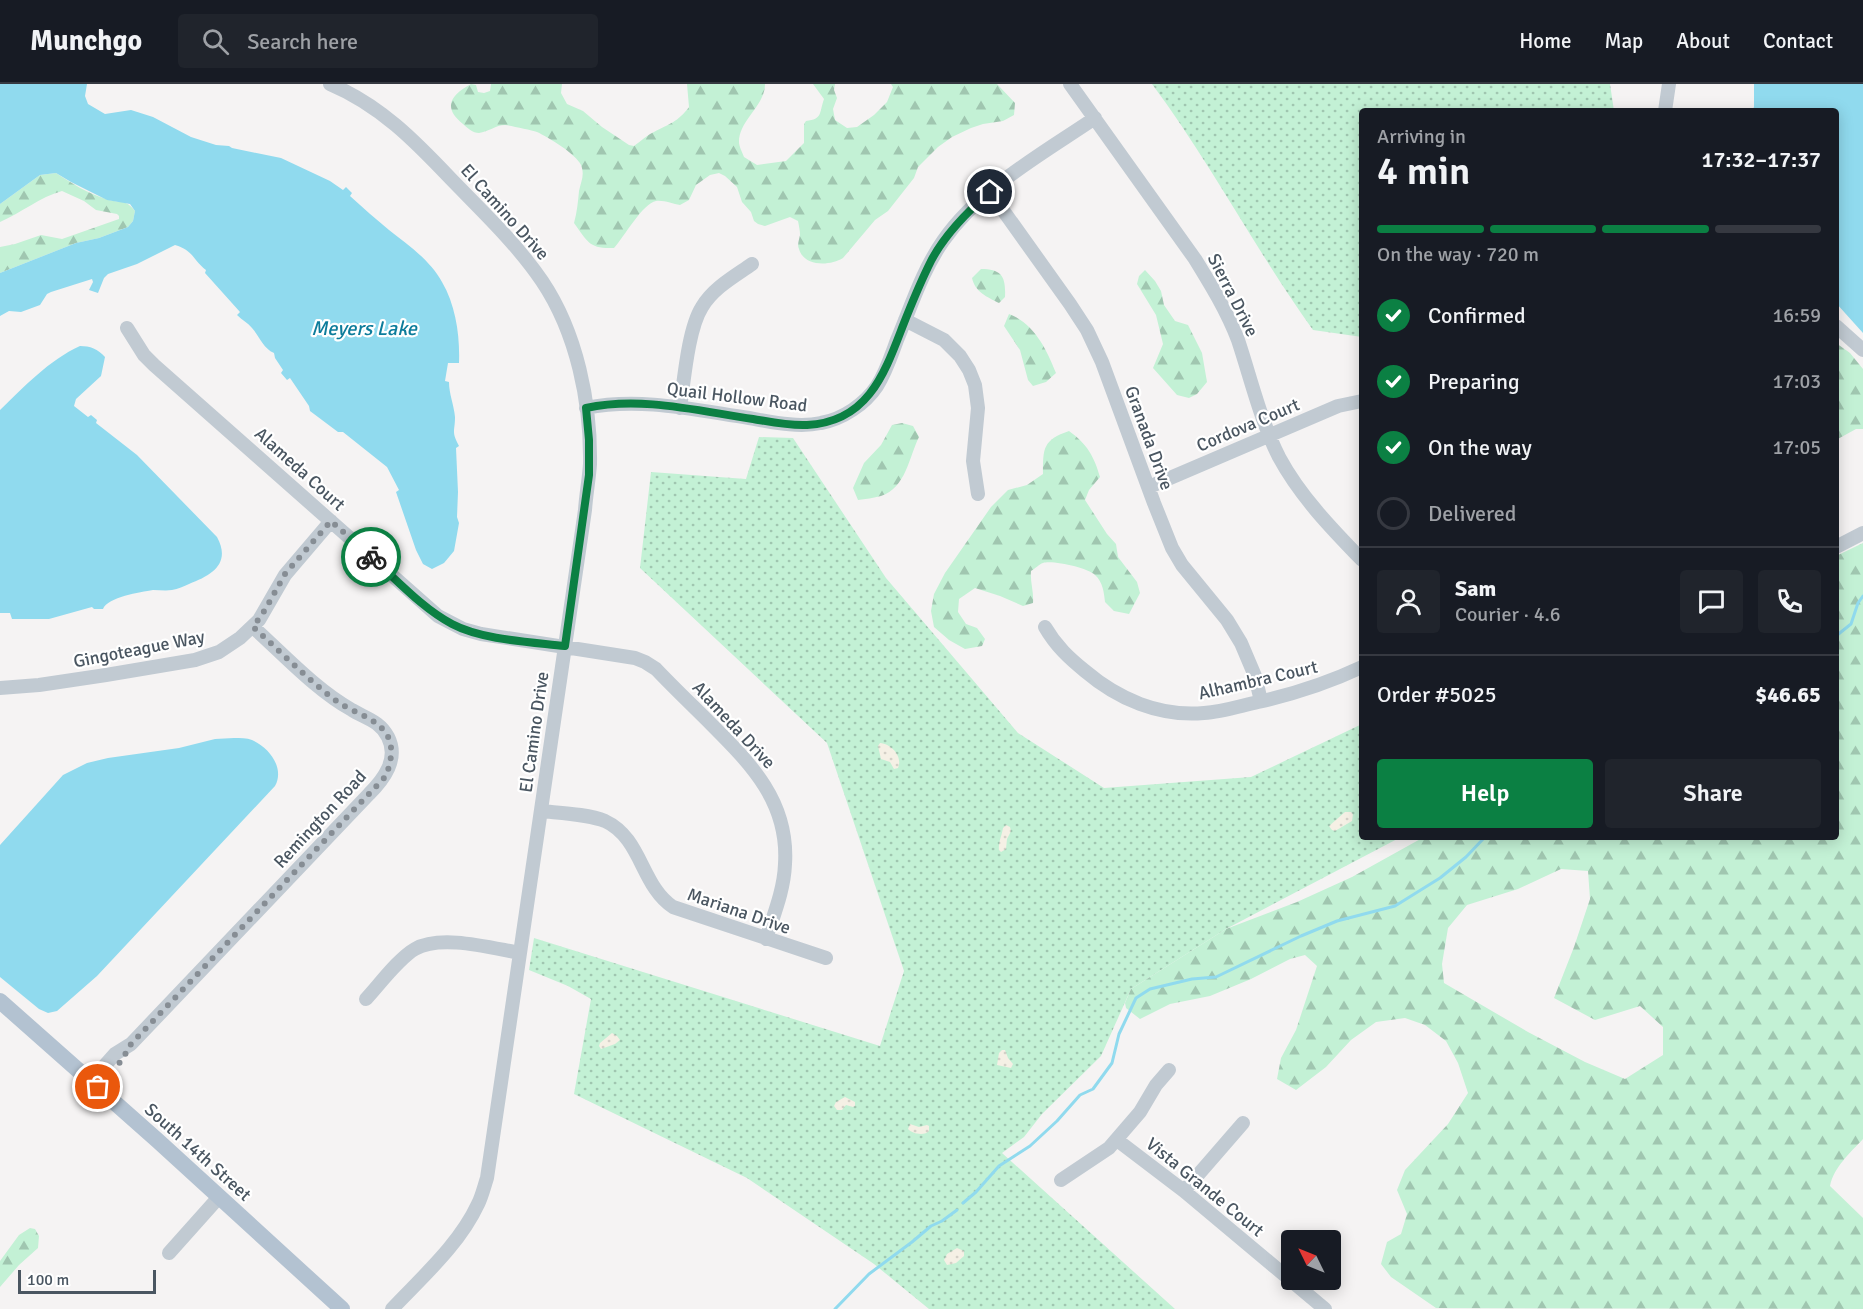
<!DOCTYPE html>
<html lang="en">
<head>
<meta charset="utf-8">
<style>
  :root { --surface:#171b24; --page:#20242c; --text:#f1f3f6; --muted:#9ea1a6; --line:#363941; --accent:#0b8043 }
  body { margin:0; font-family:Signika,sans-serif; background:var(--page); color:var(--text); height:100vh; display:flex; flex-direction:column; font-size:22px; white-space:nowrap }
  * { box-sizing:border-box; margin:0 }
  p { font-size:20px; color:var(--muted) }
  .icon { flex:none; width:33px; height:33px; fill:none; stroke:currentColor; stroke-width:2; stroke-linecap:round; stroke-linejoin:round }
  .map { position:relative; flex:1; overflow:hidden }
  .sheet { position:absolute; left:1359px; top:24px; width:480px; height:732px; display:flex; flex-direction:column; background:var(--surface); border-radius:6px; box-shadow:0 3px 15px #0003 }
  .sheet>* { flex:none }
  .needle { width:39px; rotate:313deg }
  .fabs { position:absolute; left:1281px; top:1146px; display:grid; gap:12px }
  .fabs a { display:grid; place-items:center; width:60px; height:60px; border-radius:6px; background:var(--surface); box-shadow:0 3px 15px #0003; font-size:30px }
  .scale { position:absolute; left:18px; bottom:15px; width:138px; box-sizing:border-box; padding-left:6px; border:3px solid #4a5661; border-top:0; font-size:16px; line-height:21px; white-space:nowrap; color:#4a5661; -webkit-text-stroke:4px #fff; paint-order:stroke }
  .pin { position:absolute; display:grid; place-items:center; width:51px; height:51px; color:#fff; margin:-26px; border:3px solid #fff; border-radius:50%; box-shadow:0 2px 6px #0007 }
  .courier { position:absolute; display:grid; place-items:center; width:60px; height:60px; margin:-30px; border:4px solid #0b8043; border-radius:50%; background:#fff; color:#222; box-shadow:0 2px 8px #0007 }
  .headline em { font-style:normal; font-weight:600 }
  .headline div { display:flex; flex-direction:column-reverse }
  .headline { display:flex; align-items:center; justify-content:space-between; height:102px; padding:0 18px }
  h1 { font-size:39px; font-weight:600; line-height:45px }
  .bar { display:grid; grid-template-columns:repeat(4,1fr); gap:9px 6px; align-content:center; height:72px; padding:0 18px }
  .bar i { height:8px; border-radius:4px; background:var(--line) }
  .bar .current { background:var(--accent) }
  .bar p { grid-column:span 4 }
  .line { display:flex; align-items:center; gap:15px; padding:0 18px; border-top:2px solid var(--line) }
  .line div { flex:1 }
  .round { display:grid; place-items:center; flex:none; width:63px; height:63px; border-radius:6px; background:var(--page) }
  ol { padding:0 18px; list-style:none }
  li { display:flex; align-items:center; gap:18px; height:66px }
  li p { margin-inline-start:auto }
  li .icon { padding:6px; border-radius:50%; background:var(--accent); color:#fff; stroke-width:4 }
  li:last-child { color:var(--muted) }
  li i { width:33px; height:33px; border:3px solid var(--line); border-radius:50% }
  .button { display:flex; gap:12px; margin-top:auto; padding:12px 18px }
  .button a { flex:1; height:69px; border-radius:6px; background:var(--accent); color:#fff; font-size:24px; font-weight:600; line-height:69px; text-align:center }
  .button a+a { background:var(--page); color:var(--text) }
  header { display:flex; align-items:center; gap:36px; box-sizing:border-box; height:84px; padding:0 30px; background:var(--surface); border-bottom:2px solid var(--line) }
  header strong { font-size:28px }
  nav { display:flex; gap:33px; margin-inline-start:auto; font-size:21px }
  .search { width:420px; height:54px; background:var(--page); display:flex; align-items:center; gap:15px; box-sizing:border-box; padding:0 21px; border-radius:6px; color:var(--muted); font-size:22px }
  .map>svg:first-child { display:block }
  .grass { fill:url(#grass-dots) }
  .forest { fill:url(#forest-firs); fill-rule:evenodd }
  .sand { fill:url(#sand-dots) }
  .water { fill:#90daee }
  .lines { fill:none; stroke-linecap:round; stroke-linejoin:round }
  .stream { stroke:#90daee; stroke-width:3 }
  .minor { stroke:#c1cad2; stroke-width:14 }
  .major { stroke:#b3c2d1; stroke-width:16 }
  .done { stroke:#868d94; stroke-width:6; stroke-dasharray:0 10.8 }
  .route { stroke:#0b8043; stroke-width:8 }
  .labels { text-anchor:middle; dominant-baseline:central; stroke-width:4.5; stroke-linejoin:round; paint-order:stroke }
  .street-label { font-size:18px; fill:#4a5661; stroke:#fff }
  .water-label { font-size:20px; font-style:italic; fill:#0c7c9b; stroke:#fff }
</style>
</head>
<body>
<header>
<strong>Munchgo</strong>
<div class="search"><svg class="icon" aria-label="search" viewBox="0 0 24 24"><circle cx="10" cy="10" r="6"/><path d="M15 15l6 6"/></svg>Search here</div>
<nav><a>Home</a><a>Map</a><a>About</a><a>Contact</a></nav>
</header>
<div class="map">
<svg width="1863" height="1225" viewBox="0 0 1863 1225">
  <defs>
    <pattern id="grass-dots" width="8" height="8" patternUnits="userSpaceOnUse" patternTransform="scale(1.5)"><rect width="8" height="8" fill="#c3f1d5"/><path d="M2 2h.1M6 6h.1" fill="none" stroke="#a0c6b0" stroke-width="1.8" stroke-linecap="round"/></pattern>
    <pattern id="forest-firs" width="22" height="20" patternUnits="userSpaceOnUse" patternTransform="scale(1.5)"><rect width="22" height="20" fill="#c3f1d5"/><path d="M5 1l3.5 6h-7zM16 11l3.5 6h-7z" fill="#a0c6b0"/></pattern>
    <pattern id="sand-dots" width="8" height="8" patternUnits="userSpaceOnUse" patternTransform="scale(1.5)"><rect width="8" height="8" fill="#f5f0e5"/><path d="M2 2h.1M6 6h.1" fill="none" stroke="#d4d0c7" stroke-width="1.8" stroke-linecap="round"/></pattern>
  </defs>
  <rect width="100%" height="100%" fill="#f5f3f3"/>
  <path class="grass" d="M1152 0H1610L1614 27H1362V253L1313 246C1256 167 1211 79 1152 0Z
    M759 353 793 354 886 494 1018 649 1104 704 1251 693 1362 640V753H1401L1226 845 1131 905 1101 972 1042 1030 1024 1053 1002 1069 1175 1225H929L874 1180 747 1094 574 1010 591 915 568 902 529 886 534 854 880 962 904 887 827 659 640 484 651 388 746 395Z"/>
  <path class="forest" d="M471 0 476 1 478 8 484 9 490 7 491 0H562L561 9 567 20 583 27 602 43 629 61 634 62C641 57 647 51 654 48 669 40 678 38 689 23L687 0H765C765 22 739 36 739 58 739 62 742 68 744 73L757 81 786 77 804 59V40L806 37C823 35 819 29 824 15L813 0H835L834 6 837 14 833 25 835 36 847 44 857 43 874 31 887 18 893 3 891 0H997L1015 19 1014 31 1003 37 983 40 971 44 952 53 938 63 918 83 914 94 888 127 875 136 843 174C830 182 804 183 799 165 797 161 799 156 800 151 800 147 799 142 798 137L790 133 765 142 758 140 754 137 751 128 742 118 737 103 725 92 719 89 710 91 696 101 689 116 680 121C673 120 664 116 656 117 643 119 624 153 614 164 589 165 588 158 574 139 577 128 578 118 579 107 581 97 585 91 581 81 576 70 548 53 537 48 531 46 512 42 505 41 496 41 488 48 479 49 473 49 467 44 463 40 442 23 451 11 471 0Z
    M56 89C71 99 89 110 106 115 120 120 125 114 135 127L133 137 128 143 99 154 76 159 0 189V163L15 160 41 151 62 155 119 135V132L117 130 96 126 84 117 62 107C40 113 21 129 0 138V120L40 91Z
    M981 185C1002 185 1006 193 1005 213L999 219C987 213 975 208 972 194Z
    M1145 186 1155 197 1161 207 1164 221 1175 237 1188 241 1202 269 1207 298 1197 310 1189 314 1177 311 1153 284 1163 260 1156 231 1137 200 1139 192Z
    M1009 230C1034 239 1047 266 1056 289L1046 298 1033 302 1028 296 1020 266 1004 242Z
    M1836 259 1850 269 1863 285V345H1856L1836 356Z
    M902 339 913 342 919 353C909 373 906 404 881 412 874 414 865 415 858 416L853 404 864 379 881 361 892 341Z
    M1069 347C1087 360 1094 372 1100 393L1089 406 1085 416 1107 450 1116 460 1118 473 1137 498 1140 509 1129 530 1114 527 1105 518C1104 509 1103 498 1095 491 1088 484 1053 476 1043 479 1039 480 1035 485 1031 487 1030 498 1034 508 1033 519L1023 522 1000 512 975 504 959 515 958 528 966 540 977 544 985 555 982 562 965 565 949 556 934 543 931 527 934 510 945 489 991 423 1008 406 1027 401 1043 390C1043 364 1043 356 1069 347Z
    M1863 459V1055C1850 1069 1834 1083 1830 1102L1863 1134V1225L1436 1224 1391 1193 1381 1180 1387 1158 1401 1150 1407 1130 1397 1106 1405 1086 1448 1040 1468 1009 1458 979 1446 957 1425 941 1405 934 1376 938 1351 956 1326 983 1296 1006 1277 995 1281 974 1296 946 1317 882 1305 871 1290 875 1251 895 1210 912 1170 920 1140 935 1126 924 1125 919 1131 905 1226 845 1297 818 1352 793 1424 753H1836V499L1838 496 1836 472ZM1561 785 1588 787 1590 815 1574 863 1554 914 1595 936 1640 922 1663 943V971L1625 995 1585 978 1528 948 1444 899 1442 880 1448 844 1467 821 1518 805Z
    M30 1144 35 1145 39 1152 38 1164 19 1181 0 1203V1177L19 1151Z"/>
  <path class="sand" d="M880 659C892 660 903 673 898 684L894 685 890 678 881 675 878 662Z
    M1345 728H1351L1353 730 1352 737 1335 747 1332 746 1329 742Z
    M1006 741 1010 743 1011 747 1007 755 1006 765 1001 768 999 766C998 759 1002 751 1003 744Z
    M612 949 617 952 620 956 615 960 601 965 599 962 600 959Z
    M1002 966H1005L1008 974 1013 980 1011 984 997 981 999 969Z
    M845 1013 855 1018V1022L853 1023 846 1021 842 1026H837L834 1022 836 1018Z
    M910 1040 919 1043 927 1041 929 1042V1047C925 1052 912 1050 908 1045Z
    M957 1164 964 1167V1172L956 1179 947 1181 944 1176 947 1170Z"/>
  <path class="water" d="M0 0H87L85 12 88 20 105 30 131 26 153 33 191 53 216 61 229 62 232 64 281 74 330 97 343 106 346 103 352 109 350 112C363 124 376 135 389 146 408 161 430 176 442 198 456 222 460 252 459 279H448L445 297 449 298C449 310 454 321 455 333 455 348 451 347 459 362L456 364 458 408 457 433 459 439 454 467 444 479 432 485 423 480 416 466 396 408 399 406 387 383 343 348H338L310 327 309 322 290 294 287 296 281 289 283 286 275 274 274 269C263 264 260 253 252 244 248 239 242 236 237 231L240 228 205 189 206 186C193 176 193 166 175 161L137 180 108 190 104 194 98 209 89 206 93 198 92 195 51 208 47 210 40 221 21 228 9 227 0 232V189L76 159 99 154 128 143 133 137 135 127 130 120 107 116 71 98 56 89 40 91 0 120Z
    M1754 0H1863V249L1836 219V27H1752L1754 23Z
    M80 262C90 262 98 265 105 273L101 292 76 315 74 322 88 333 91 331 97 336 96 339 137 371 217 453C231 479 213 491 189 500 184 502 178 505 172 506 166 507 159 506 153 506 140 508 108 513 103 525H94L92 523 49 535H12L10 529H0V326C24 303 49 276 80 262Z
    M234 654C240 654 247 654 252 656 269 663 285 684 275 702L97 892 57 927 48 929 39 925 0 893V761L63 691 87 679 108 674 179 664 215 655Z"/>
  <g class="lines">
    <path class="stream" d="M1836 552 1851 540 1858 519 1863 512
      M963 1119 976 1108 999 1082 1030 1062 1057 1037 1080 1011 1093 1005 1112 979 1119 950 1136 914 1150 905 1192 895 1216 893 1301 852 1337 837 1395 822 1440 794 1466 773 1485 753
      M835 1225 869 1190 912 1158 931 1142 942 1137 957 1126"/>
    <path class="minor" d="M330 0C380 21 415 57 451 95 483 128 516 159 542 197 577 249 591 319 590 380 589 395 586 411 585 426L487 1094C484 1103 482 1112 478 1120 459 1161 422 1193 392 1225
      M1070 0 1195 175C1211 201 1227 227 1238 256 1251 295 1260 335 1279 373 1300 412 1331 444 1362 476
      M1665 27 1669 0
      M990 108 1070 220 1087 246 1102 278 1154 419 1172 464 1182 481 1227 536 1241 559 1255 592 1261 617
      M905 236 944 256 960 272 969 286 975 301 978 324 973 377 978 410
      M1836 242 1863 266
      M127 244 144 271 154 281 438 532 463 545 481 550 635 574 645 578 656 585C674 604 693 622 711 640 751 680 789 718 785 780 784 806 774 830 766 855
      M586 324C640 313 695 326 749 334 772 338 798 344 821 339 843 335 865 320 877 302 886 288 891 272 897 256 911 223 922 187 943 157 980 104 1042 70 1095 34
      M680 324C684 297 688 245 702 223 713 204 735 192 752 180
      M1149 403 1338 322 1362 317
      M1836 463 1863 449
      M1045 543C1056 562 1069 574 1085 587 1118 615 1159 633 1204 629 1222 628 1240 622 1258 618 1294 610 1328 599 1362 583
      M0 604 39 601 106 591 195 576 219 568 240 554 259 536 285 491 331 437
      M541 727C560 729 588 730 605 737 642 754 641 802 673 823L826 874
      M366 915C379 901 399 874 415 865 441 850 491 864 520 869
      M91 997 115 970 131 960 369 710C384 695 399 675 388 653 380 637 365 634 352 626 316 606 283 570 253 543
      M1117 1056 1184 1107 1325 1225
      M1061 1096 1109 1064 1140 1028 1156 1001 1169 986
      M1184 1107 1243 1039
      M169 1169 219 1113"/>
    <path class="major" d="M0 917 157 1056 342 1225"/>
  </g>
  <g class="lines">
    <path class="done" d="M98 1003 122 976 131 960 386 692C391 678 395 661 385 648 373 632 351 628 335 616 306 594 280 567 253 543L265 526 285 490 331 437 371 473"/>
    <path class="route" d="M371 473C397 496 422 524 452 540 482 556 531 558 565 562L589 391V356L586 324C641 312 698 327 753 335 771 338 789 342 807 341 867 338 884 291 902 244 911 221 920 199 931 177 945 150 967 128 990 108"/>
  </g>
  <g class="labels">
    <g class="street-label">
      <text transform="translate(505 128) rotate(48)">El Camino Drive</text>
      <text transform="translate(1233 211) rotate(63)">Sierra Drive</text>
      <text transform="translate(737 313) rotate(7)">Quail Hollow Road</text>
      <text transform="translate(1248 341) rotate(-23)">Cordova Court</text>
      <text transform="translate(1149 354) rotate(70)">Granada Drive</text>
      <text transform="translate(300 385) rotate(42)">Alameda Court</text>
      <text transform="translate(139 565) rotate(-11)">Gingoteague Way</text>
      <text transform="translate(1258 596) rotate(-13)">Alhambra Court</text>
      <text transform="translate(734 641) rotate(47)">Alameda Drive</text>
      <text transform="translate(534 648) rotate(-82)">El Camino Drive</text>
      <text transform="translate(320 735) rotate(-47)">Remington Road</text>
      <text transform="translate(739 827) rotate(19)">Mariana Drive</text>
      <text transform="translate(198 1068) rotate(42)">South 14th Street</text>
      <text transform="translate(1205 1103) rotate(39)">Vista Grande Court</text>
    </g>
    <g class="water-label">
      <text x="364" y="244">Meyers Lake</text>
    </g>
  </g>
</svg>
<div class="fabs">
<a><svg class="needle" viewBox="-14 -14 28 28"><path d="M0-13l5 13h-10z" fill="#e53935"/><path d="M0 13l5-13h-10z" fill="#9ea1a6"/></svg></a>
</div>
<div class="scale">100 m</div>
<div class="pin" style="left:98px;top:1003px;background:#ea580c"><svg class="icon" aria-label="bag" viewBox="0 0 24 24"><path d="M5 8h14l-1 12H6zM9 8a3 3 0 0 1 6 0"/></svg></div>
<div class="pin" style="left:990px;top:108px;background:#1f2937"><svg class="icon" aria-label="home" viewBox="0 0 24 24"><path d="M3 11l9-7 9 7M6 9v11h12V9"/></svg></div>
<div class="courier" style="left:371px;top:473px"><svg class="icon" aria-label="bike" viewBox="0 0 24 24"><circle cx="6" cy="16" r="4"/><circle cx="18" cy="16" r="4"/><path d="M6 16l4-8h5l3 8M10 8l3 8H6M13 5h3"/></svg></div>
<section class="sheet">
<div class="headline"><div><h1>4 min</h1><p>Arriving in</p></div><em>17:32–17:37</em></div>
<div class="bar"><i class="current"></i><i class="current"></i><i class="current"></i><i></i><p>On the way · 720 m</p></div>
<ol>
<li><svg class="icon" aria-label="check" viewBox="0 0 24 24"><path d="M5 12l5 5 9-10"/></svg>Confirmed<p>16:59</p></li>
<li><svg class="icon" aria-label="check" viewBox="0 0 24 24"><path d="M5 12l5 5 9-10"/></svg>Preparing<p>17:03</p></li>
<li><svg class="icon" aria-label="check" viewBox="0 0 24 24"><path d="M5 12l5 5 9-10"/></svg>On the way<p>17:05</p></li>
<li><i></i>Delivered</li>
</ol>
<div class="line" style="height:108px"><a class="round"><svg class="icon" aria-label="person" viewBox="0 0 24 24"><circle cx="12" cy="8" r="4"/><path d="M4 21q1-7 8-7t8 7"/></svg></a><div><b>Sam</b><p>Courier · 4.6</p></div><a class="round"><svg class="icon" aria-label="chat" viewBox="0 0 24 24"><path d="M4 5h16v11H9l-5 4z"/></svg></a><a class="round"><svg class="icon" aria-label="phone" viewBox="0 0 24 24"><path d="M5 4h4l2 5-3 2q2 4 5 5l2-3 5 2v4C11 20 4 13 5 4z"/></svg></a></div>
<div class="line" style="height:78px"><div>Order #5025</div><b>$46.65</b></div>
<div class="button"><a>Help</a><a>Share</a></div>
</section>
</div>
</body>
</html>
